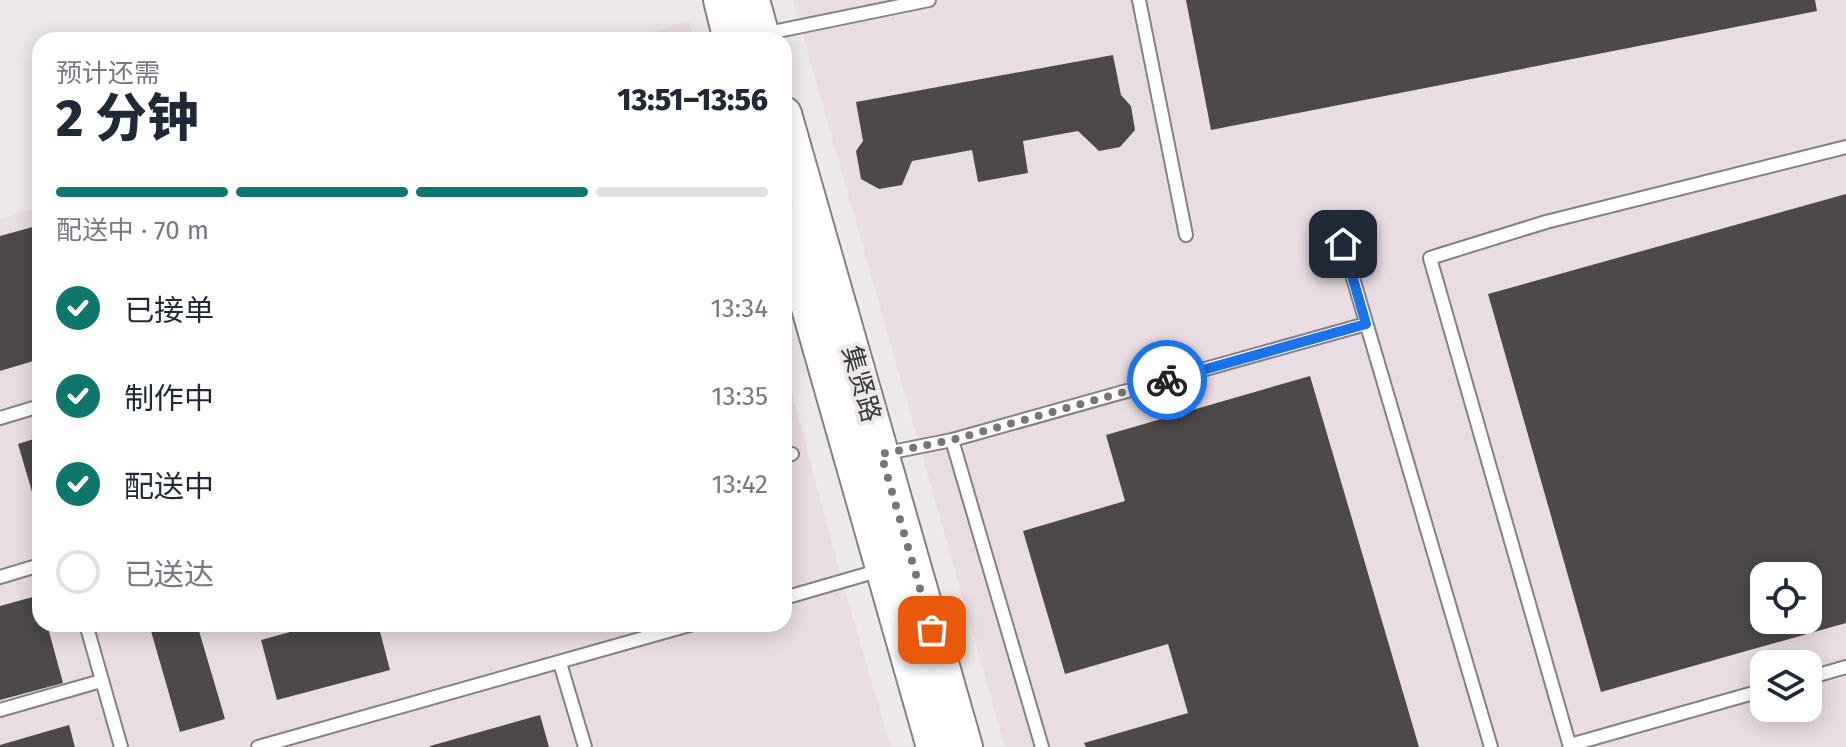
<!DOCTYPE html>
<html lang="zh">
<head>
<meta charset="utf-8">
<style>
  :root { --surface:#fff; --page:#f6f6f7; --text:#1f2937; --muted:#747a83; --line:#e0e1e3; --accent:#0f766e }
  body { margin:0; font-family:"Fira Sans","Noto Sans SC",sans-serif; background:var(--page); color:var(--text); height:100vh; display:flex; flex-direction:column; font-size:30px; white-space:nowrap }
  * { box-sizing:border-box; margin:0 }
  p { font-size:26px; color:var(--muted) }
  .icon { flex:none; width:44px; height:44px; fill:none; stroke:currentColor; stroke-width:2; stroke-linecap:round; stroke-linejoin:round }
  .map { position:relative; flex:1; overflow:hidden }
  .drawer { position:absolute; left:32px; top:32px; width:760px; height:600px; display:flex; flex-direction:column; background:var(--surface); border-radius:24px; box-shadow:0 4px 20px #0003 }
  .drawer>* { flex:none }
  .controls { position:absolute; left:1750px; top:562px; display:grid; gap:16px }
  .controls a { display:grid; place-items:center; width:72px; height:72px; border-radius:16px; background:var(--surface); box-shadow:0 4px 20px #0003; font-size:40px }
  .pin { position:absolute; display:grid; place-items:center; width:68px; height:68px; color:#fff; margin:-34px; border-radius:16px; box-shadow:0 4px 12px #0006 }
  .courier { position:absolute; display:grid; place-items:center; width:80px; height:80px; margin:-40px; border:6px solid #1a73e8; border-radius:50%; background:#fff; color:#222; box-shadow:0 2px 10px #0007 }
  .overview em { font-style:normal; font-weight:800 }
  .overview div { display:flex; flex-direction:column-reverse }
  .overview { display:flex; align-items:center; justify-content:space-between; height:136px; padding:0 24px }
  h1 { font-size:52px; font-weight:800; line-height:60px }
  .bar { display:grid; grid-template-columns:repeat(4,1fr); gap:12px 8px; align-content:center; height:96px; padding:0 24px }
  .bar i { height:10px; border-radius:6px; background:var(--line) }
  .bar .selected { background:var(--accent) }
  .bar p { grid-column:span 4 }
  ol { padding:0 24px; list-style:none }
  li { display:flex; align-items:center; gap:24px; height:88px }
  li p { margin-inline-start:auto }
  li .icon { padding:8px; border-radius:50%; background:var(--accent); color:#fff; stroke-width:4 }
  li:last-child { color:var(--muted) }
  li i { width:44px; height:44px; border:4px solid var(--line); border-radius:50% }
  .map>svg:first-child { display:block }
  .built { fill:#e9dce2; fill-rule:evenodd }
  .building { fill:#4d4949; fill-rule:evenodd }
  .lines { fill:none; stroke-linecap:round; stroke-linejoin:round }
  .lane-casing { stroke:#858183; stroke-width:16 }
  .secondary-casing { stroke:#858183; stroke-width:38 }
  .lane { stroke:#fff; stroke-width:12 }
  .secondary { stroke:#fff; stroke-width:34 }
  .done { stroke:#787576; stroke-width:8; stroke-dasharray:0 14.4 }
  .route { stroke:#1a73e8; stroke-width:10 }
  .labels { text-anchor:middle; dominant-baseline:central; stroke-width:8; stroke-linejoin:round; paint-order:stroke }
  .street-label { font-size:26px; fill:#393738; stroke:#ede8ea }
</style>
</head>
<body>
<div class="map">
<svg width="1846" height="747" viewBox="0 0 1846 747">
  <rect width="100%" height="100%" fill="#ede8ea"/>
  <path class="built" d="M793 0H1846V747H1005ZM1764 576H1808V620H1764ZM1764 664H1808V708H1764Z
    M689 21 694 40H624Z
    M40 207V624H784V363L842 581 891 747H0V219Z"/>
  <path class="building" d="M1186 0H1815L1817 11 1211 130Z
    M1113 55 1121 95 1131 106 1135 130 1120 147 1099 151 1078 131 1023 141 1028 173 978 182 972 150 912 161 902 185 879 189 861 179 856 151 863 141 856 102Z
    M1846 194V623L1601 692 1488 294ZM1764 576H1808V620H1764Z
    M40 225V359L0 371V236Z
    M1310 376 1419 747H1086L1084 743 1188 713 1168 644 1065 674 1023 531 1125 501 1106 435Z
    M40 437V501L35 502 18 444Z
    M40 595V624H47L63 683 0 700V606Z
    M149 624H197L225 719 180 732Z
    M319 624H378L390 670 277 700 261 640Z
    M540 715 549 747H430V746Z
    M69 725 75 747H0V745Z"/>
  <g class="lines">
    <g class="lane-casing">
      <path id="lane" d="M1139 0 1186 235
        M763 34 929 0
        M1343 244 1491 747
        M0 418 40 406
        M952 440 1042 747
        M882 454 952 440 1366 324
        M784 456 792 454
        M0 577 40 565
        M784 598 881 570
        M86 624 121 747
        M560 663 585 747
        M1808 678 1846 667
        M0 710 101 681
        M1570 745 1764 690
        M258 747 693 624
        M1570 747 1430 258 1546 222 1846 147"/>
    </g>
    <g class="secondary-casing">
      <path id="secondary" d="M721 0 731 40
        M752 0 763 40
        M784 114 965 747
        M784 220 934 747"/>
    </g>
    <use href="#lane" class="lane"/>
    <use href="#secondary" class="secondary"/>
  </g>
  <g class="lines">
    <path class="done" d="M932 630 881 454 952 440 1167 380"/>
    <path class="route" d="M1167 380 1366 324 1343 244"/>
  </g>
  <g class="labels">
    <g class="street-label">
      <text transform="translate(861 384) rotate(74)">集贤路</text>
    </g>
  </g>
</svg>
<div class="controls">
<a><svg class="icon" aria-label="locate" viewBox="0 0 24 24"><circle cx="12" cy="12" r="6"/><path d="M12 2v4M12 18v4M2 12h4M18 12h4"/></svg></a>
<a><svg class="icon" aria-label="layers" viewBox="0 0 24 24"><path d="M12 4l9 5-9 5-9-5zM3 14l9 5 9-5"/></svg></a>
</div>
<div class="pin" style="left:932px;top:630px;background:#ea580c"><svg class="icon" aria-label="bag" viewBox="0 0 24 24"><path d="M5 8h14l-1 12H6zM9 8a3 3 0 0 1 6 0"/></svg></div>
<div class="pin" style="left:1343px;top:244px;background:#1f2937"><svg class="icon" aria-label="home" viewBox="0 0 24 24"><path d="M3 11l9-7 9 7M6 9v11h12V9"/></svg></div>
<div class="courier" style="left:1167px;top:380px"><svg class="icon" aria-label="bike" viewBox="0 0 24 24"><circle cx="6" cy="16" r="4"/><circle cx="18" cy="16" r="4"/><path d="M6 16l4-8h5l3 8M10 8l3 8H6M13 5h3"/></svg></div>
<section class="drawer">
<div class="overview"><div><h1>2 分钟</h1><p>预计还需</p></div><em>13:51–13:56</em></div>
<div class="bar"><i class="selected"></i><i class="selected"></i><i class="selected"></i><i></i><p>配送中 · 70 m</p></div>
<ol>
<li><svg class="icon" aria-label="check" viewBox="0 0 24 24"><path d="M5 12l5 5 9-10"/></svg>已接单<p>13:34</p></li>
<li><svg class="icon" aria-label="check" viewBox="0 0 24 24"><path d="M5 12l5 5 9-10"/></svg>制作中<p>13:35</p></li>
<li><svg class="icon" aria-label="check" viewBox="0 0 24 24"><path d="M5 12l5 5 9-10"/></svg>配送中<p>13:42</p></li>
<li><i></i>已送达</li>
</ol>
</section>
</div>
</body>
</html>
